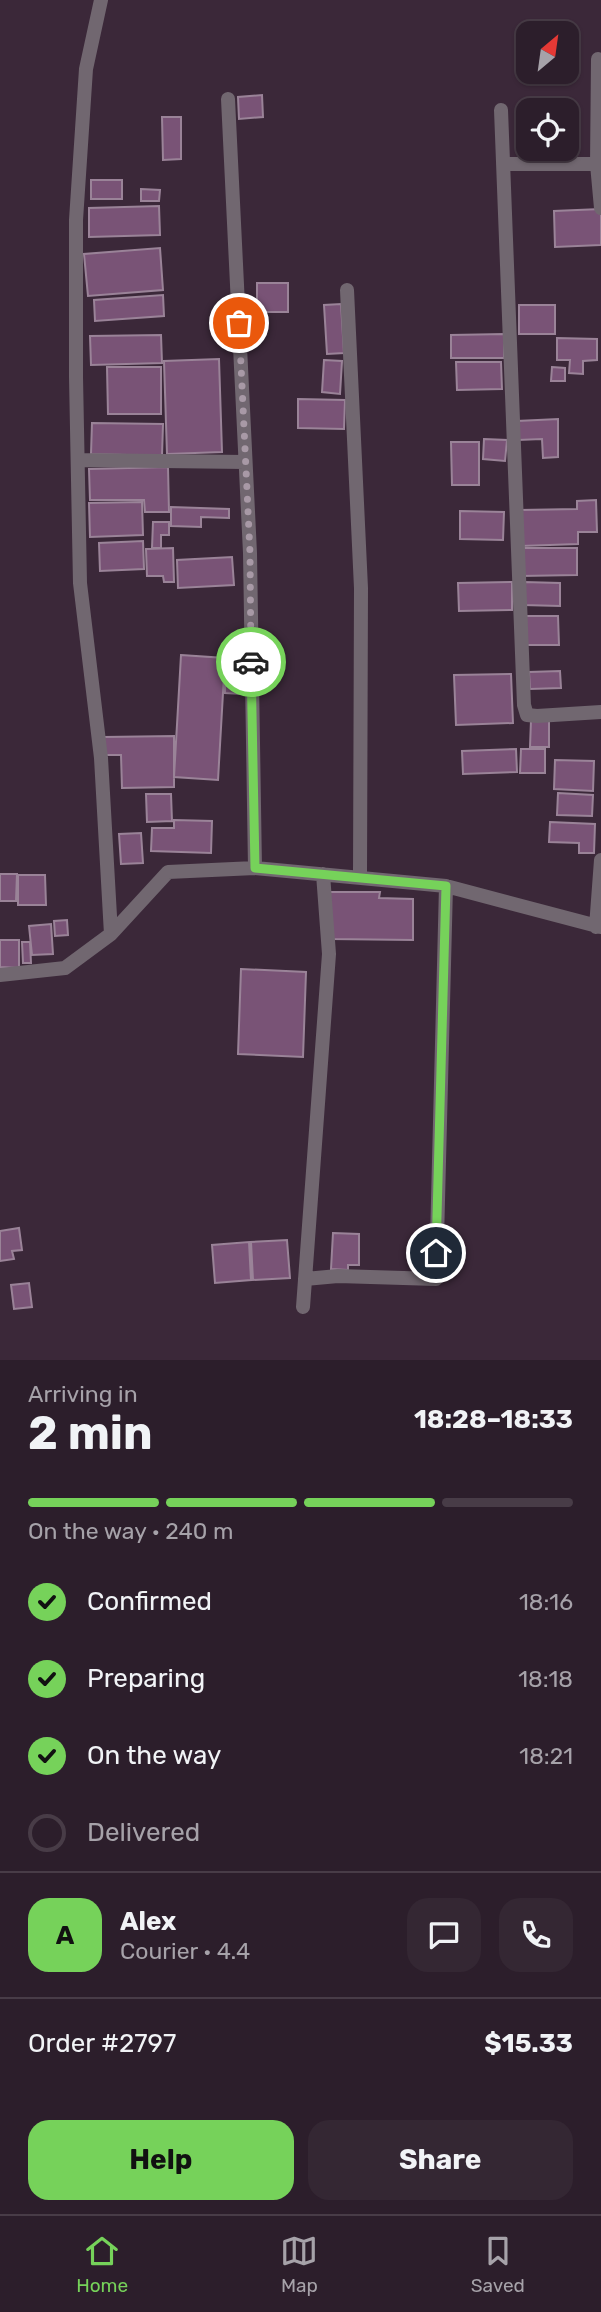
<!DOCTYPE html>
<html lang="en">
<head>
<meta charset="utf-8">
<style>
  :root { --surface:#2c1e2b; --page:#342733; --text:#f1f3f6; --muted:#a6a2a9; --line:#483c47; --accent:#76d25a }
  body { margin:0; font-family:Rubik,sans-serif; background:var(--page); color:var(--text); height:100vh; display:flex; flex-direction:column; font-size:26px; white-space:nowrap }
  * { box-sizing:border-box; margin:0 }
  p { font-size:23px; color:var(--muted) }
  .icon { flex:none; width:38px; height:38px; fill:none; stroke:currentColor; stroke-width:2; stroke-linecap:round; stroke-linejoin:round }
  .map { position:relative; height:1360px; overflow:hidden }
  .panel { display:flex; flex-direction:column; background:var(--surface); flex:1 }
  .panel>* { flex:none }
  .needle { width:46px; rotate:29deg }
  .controls { position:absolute; left:516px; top:21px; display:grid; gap:14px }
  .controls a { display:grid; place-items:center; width:63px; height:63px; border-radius:14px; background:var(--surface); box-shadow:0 2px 5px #0004,0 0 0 2px var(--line); font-size:35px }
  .pin { position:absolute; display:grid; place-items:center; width:60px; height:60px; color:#fff; margin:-30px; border:4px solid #fff; border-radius:50%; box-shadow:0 2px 7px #0007 }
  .courier { position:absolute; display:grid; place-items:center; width:70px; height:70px; margin:-35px; border:5px solid #76d25a; border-radius:50%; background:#fff; color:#222; box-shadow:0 2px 9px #0007 }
  .overview em { font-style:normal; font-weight:700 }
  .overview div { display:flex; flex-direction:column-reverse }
  .overview { display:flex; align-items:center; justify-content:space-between; height:119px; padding:0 28px }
  h1 { font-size:46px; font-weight:700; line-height:52px }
  .bar { display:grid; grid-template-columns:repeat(4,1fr); gap:10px 7px; align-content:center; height:84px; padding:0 28px }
  .bar i { height:9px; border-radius:5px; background:var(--line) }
  .bar .active { background:var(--accent) }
  .bar p { grid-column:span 4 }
  .line { display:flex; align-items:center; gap:18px; padding:0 28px; border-top:2px solid var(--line) }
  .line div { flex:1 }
  .round { display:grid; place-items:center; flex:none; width:74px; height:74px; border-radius:21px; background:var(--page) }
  ol { padding:0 28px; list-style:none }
  li { display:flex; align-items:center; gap:21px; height:77px }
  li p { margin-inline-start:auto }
  li .icon { padding:7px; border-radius:50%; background:var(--accent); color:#111; stroke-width:4 }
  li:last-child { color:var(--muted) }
  li i { width:38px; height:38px; border:4px solid var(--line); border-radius:50% }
  .cta { display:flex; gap:14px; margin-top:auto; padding:14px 28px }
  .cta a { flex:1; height:80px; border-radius:21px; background:var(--accent); color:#111; font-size:28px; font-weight:700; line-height:80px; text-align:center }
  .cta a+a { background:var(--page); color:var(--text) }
  .menu { display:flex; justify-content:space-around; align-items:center; height:98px; border-top:2px solid var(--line); background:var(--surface); font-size:19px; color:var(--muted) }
  .menu a { display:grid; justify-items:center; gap:4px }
  .menu .active { color:var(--accent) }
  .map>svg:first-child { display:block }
  .building { fill:#795376; stroke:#9a8398; stroke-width:2 }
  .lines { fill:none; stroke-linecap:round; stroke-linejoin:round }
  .minor { stroke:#716770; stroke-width:14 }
  .done { stroke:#a899a6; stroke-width:7; stroke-dasharray:0 12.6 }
  .route { stroke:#76d25a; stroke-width:9 }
</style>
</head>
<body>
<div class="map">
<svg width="601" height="1360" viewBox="0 0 601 1360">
  <rect width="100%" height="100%" fill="#3b2839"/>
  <path class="building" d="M262 95 263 117 239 119 238 97Z
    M162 117H181V159L163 160Z
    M91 180H122V199H91Z
    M141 189 160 190 159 201H141Z
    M159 206 160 235 89 237V208Z
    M601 209V245L555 247 554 211Z
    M160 248 163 290 88 296 84 254Z
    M257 283H288V312H257Z
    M163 295 164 316 95 321 94 300Z
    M341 304 344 353 327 354 324 305Z
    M519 305H555V334H519Z
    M504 334V358H451V335Z
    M161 335 162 363 91 365 90 336Z
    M557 338 597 339V360L583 361V374L569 373 570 360H557Z
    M219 359 222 452 167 454 164 361Z
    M324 360 342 361 340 394 322 392Z
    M456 362H501L502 389 457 390Z
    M107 367H161V414H108Z
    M552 367 565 368V381H551Z
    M298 399 345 400 344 429 298 428Z
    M558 419V457L543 458 542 439 518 440 517 421Z
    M92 423 163 424 162 456 91 454Z
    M484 439 507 440 505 461 483 459Z
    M451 442H479V485H452Z
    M168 467 169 512H145L144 500H90L89 469Z
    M596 500 597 532H578V544L521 546 520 510 577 509V501Z
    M142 502 143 535 90 537 89 503Z
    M171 507 229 509V518L201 517V527L171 526Z
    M460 511 504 512 503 540 460 539Z
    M153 522H169V535H161V548H152Z
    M143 541 144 569 100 571 99 543Z
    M173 548 174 582H164L163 576H147L146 549Z
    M521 548H577V575L521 576Z
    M232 557 234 585 178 588 177 560Z
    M512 582V610L459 611 458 583Z
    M524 582 560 583V606L523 605Z
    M526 616H558L559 645H526Z
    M181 655 225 658 218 780 174 777Z
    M225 656H242V694L225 693Z
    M560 671 561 688 530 689 529 672Z
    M511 674 513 723 456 725 454 675Z
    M531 720 549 721V747H530Z
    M174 736V787L122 788 121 755H104V737Z
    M516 749 517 772 463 774 462 751Z
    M521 749H545V773H520Z
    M555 760 594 761 593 791 554 789Z
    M558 793 593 795 592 816 557 815Z
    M146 794H171L172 821 147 822Z
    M174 820 212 821 211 853 151 851 152 828H174Z
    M550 822 595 824 594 853H579V843L549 842Z
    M141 833 143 863 121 864 119 834Z
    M0 874H17L16 901H0Z
    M18 875H45L46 905H18Z
    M330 892H380L379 898 413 899V940L330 939Z
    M67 920 68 935 55 936 54 921Z
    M51 924 53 954 32 955 29 926Z
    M0 940H19V968L0 967Z
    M22 942H30L31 963H23Z
    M241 969 306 972 303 1057 238 1054Z
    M19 1228 22 1250 12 1251 14 1259 0 1261V1231Z
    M333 1233 359 1234V1265H348V1270L331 1269Z
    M287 1240 290 1278 253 1280 251 1242Z
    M249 1242 251 1280 215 1283 212 1245Z
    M29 1283 32 1307 14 1309 11 1285Z"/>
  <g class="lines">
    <path class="minor" d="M101 0 86 69 76 220V377L80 583 101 758 111 934
      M598 59 597 164 601 208
      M228 99 250 553 255 868
      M501 110 524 705 527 715 537 716 601 712
      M503 164H597
      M347 290 361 588 360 877
      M78 460 245 462
      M596 927 601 860
      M0 975 65 968 111 934 168 872 255 868 446 886 601 927
      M305 1279 338 1276 436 1279 446 886
      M303 1307 329 954 323 874"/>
  </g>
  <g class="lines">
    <path class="done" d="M239 323 250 553 251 662"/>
    <path class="route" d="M251 662 255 868 446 886 436 1253"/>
  </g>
</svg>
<div class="controls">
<a><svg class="needle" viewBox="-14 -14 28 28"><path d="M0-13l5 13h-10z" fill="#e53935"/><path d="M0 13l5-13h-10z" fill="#a6a2a9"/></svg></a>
<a><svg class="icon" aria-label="locate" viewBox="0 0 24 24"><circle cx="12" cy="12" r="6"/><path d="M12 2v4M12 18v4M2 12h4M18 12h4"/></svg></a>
</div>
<div class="pin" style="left:239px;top:323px;background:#ea580c"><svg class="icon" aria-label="bag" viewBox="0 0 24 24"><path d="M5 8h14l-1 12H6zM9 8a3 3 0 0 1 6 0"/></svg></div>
<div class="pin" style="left:436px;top:1253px;background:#1f2937"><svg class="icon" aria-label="home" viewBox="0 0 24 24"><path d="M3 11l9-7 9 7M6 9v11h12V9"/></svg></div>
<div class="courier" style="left:251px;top:662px"><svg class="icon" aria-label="car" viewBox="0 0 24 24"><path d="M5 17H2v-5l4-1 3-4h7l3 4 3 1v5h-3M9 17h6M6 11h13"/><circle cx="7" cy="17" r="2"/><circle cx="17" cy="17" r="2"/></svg></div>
</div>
<section class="panel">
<div class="overview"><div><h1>2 min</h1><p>Arriving in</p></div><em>18:28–18:33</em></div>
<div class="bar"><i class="active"></i><i class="active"></i><i class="active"></i><i></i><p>On the way · 240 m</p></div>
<ol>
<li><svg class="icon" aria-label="check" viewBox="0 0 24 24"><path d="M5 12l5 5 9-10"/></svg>Confirmed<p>18:16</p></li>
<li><svg class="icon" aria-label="check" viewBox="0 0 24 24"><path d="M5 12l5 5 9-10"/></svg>Preparing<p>18:18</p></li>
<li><svg class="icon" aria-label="check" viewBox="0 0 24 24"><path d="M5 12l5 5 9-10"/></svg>On the way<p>18:21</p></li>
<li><i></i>Delivered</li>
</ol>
<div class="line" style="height:126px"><b class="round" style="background:var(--accent);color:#111">A</b><div><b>Alex</b><p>Courier · 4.4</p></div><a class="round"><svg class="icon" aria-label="chat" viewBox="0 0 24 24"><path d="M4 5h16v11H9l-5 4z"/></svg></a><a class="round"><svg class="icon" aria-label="phone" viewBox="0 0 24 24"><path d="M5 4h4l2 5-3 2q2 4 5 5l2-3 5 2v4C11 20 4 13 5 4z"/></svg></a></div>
<div class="line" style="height:91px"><div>Order #2797</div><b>$15.33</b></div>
<div class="cta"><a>Help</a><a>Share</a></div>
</section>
<nav class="menu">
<a class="active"><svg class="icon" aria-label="home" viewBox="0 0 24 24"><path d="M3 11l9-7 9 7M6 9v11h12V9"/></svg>Home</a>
<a><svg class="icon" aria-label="map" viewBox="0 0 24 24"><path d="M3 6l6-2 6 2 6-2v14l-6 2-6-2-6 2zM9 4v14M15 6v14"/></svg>Map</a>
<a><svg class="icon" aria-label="saved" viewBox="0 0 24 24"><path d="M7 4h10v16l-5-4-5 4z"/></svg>Saved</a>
</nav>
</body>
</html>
